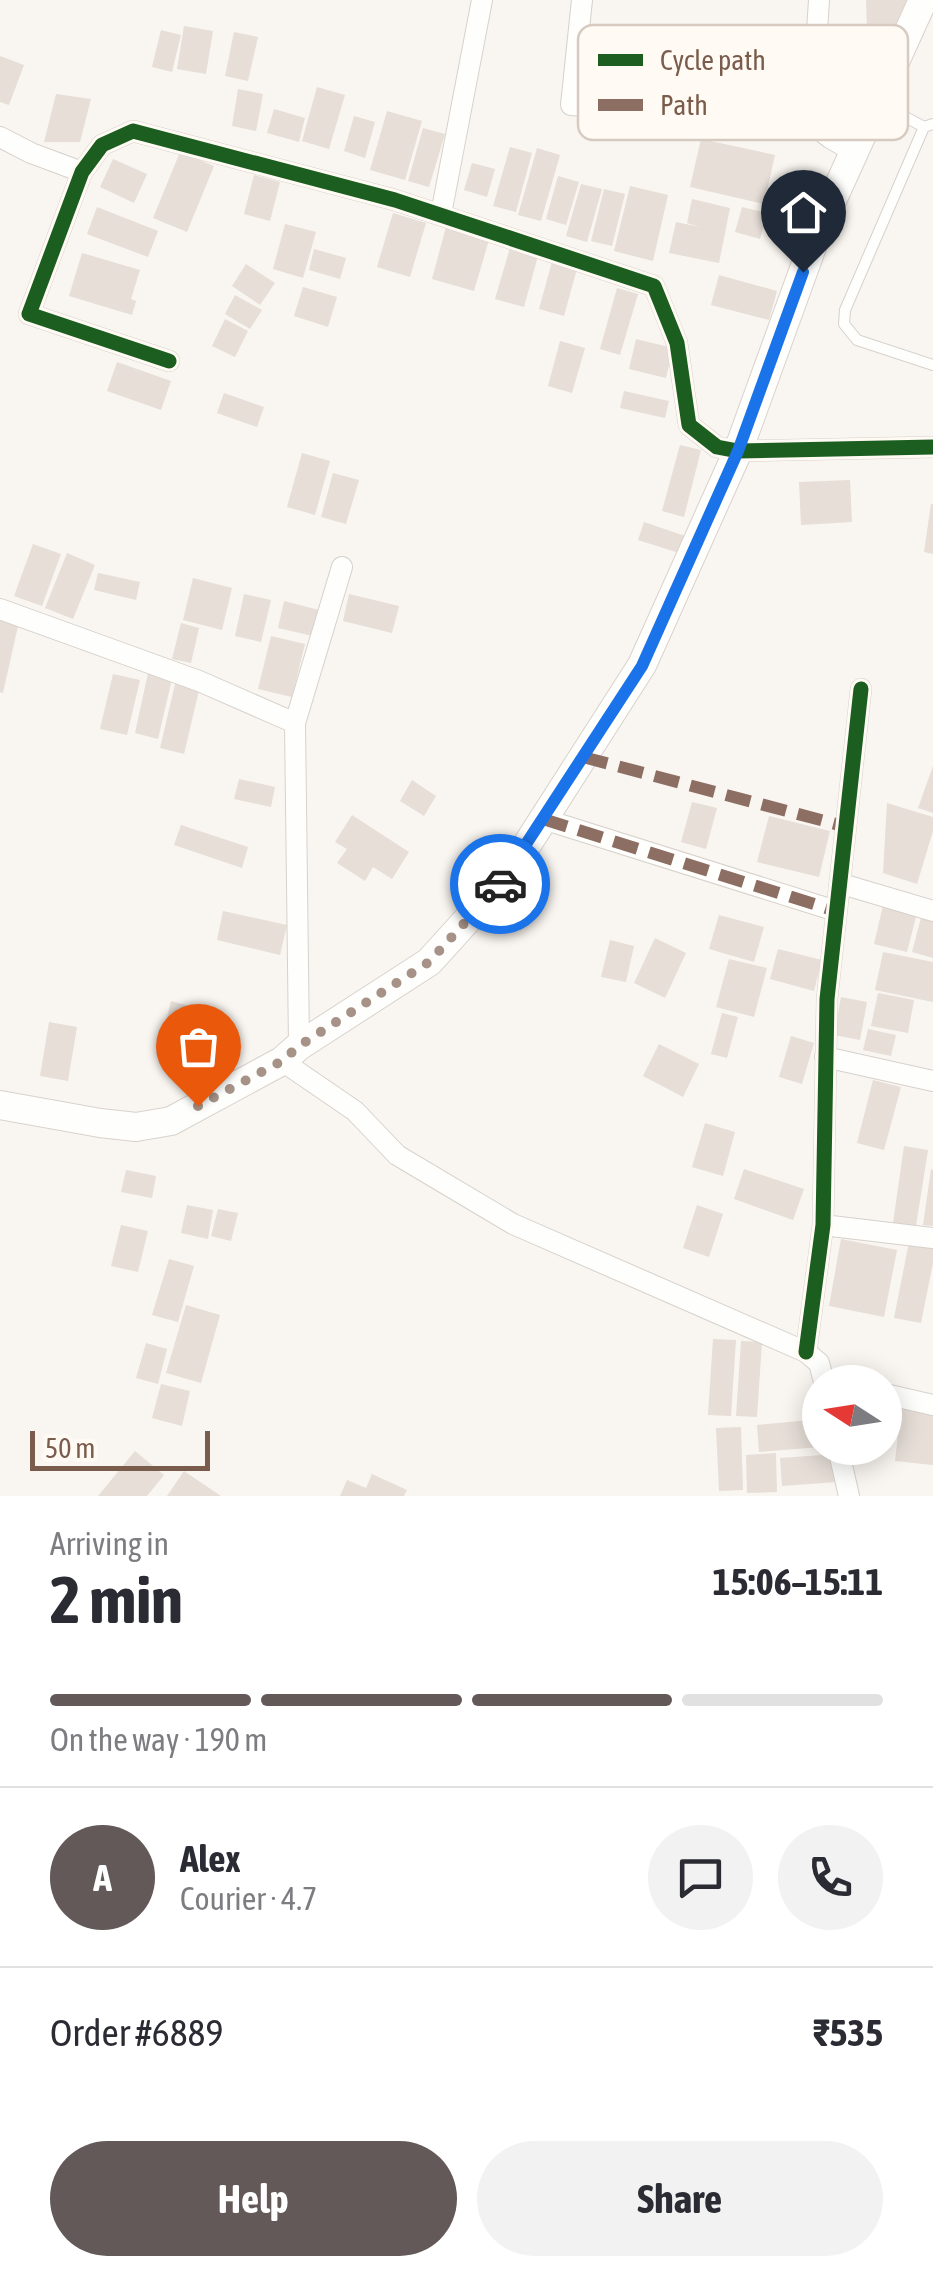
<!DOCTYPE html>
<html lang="en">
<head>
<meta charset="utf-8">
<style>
  :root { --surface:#fff; --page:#f2f2f3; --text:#2b2b33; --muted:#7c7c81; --line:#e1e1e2; --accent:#625958 }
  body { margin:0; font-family:"Asap Condensed",sans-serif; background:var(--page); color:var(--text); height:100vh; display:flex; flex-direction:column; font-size:38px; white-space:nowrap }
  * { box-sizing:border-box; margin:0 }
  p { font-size:32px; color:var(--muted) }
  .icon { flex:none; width:55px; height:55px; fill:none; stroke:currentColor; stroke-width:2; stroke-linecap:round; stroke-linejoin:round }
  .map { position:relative; height:1496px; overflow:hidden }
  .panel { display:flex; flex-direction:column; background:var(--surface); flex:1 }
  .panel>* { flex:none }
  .needle { width:65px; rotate:282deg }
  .fabs { position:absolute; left:802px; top:1365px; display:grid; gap:20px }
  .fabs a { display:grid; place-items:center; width:100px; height:100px; border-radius:50%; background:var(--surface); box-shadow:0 5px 25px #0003; font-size:50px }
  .scale { position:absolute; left:30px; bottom:25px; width:180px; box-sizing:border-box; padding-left:10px; border:5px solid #7a5c4d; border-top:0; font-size:28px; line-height:35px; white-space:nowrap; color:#7a5c4d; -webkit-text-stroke:8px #fffaf3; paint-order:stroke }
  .pin { position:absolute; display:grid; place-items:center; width:85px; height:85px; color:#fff; margin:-102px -42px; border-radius:50% 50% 50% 0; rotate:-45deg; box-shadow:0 0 10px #0007 }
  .pin .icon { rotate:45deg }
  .courier { position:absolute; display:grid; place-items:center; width:100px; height:100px; margin:-50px; border:8px solid #1a73e8; border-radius:50%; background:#fff; color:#222; box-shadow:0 2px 12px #0007 }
  .headline em { font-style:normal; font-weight:700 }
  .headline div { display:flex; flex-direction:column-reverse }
  .headline { display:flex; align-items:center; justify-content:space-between; height:170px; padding:0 50px }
  h1 { font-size:65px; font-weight:700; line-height:75px }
  .bar { display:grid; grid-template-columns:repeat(4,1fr); gap:15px 10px; align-content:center; height:120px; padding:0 50px }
  .bar i { height:12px; border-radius:8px; background:var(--line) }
  .bar .selected { background:var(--accent) }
  .bar p { grid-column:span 4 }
  .line { display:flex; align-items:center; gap:25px; padding:0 50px; border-top:2px solid var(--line) }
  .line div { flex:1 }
  .round { display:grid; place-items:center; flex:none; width:105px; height:105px; border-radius:52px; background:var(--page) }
  .cta { display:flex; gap:20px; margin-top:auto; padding:20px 50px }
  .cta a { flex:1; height:115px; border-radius:60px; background:var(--accent); color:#fff; font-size:40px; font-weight:700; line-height:115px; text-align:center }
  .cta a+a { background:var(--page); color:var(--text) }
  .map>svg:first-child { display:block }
  .building { fill:#e6ded7 }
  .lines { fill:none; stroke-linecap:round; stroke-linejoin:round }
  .service-casing { stroke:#d7d1cb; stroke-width:12 }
  .minor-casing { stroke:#d7d1cb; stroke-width:22 }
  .secondary-casing { stroke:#d9d2cb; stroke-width:30 }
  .service { stroke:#fefefd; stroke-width:10 }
  .minor { stroke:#fefefd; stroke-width:20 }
  .secondary { stroke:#fefefd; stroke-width:28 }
  .quiet { stroke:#8d6e63; stroke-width:12; stroke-dasharray:25 12; stroke-linecap:butt }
  .cycleway-casing { stroke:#fffaf3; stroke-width:21 }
  .cycleway { stroke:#1b5e20; stroke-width:15 }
  .done { stroke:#a69286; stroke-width:10; stroke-dasharray:0 18 }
  .route { stroke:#1a73e8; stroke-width:12 }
  .key { fill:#fffaf3; stroke:#d7cbc1; stroke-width:2.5 }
  .key-label { font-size:28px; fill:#7a5c4d }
</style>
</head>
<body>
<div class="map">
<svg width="933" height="1496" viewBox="0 0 933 1496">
  <rect width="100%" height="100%" fill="#f9f5f0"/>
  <path class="building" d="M866 0H907L904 25 867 30Z
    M184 26 213 31 206 74 177 69Z
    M161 30 181 35 172 72 152 67Z
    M234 32 258 37 248 81 225 76Z
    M0 56 24 65 9 105 0 102Z
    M317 87 345 95 329 149 302 141Z
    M238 89 263 94 256 131 232 126Z
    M56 94 91 99 80 142H44Z
    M274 109 305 118 299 142 267 133Z
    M387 111 422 121 405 180 370 170Z
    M354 116 375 122 365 158 344 151Z
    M423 128 445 134 429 187 408 181Z
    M701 139 775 155 764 204 690 187Z
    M510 147 532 153 516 212 493 206Z
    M537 148 560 155 541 221 518 215Z
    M180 152 214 166 187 232 153 218Z
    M113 159 147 174 134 203 100 187Z
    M472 163 495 169 487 197 464 190Z
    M254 175 280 182 270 221 244 214Z
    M558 176 579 182 566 225 546 219Z
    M581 184 602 189 587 242 566 236Z
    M630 186 668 195 653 261 614 251Z
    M604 189 625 194 612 246 591 241Z
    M692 199 730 208 719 263 669 253 676 222 700 227 687 223Z
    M97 207 158 231 148 257 87 234Z
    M742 207 767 213 760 239 735 232Z
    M393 213 426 223 410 277 377 267Z
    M285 224 316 232 303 278 273 269Z
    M446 227 489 240 474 291 432 279Z
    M510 248 538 256 524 307 495 299Z
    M314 249 346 258 340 279 309 270Z
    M82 253 140 270 131 299 136 301 132 315 69 296Z
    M553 258 578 265 564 316 539 309Z
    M246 264 275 283 260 305 232 286Z
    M719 275 777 291 769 320 711 305Z
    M303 287 337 297 328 327 294 316Z
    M617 288 638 294 620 355 600 349Z
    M235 295 262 310 250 329 225 314Z
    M225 319 248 331 235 357 212 346Z
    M636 339 673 348 666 378 629 369Z
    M560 341 585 348 572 393 548 386Z
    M117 362 171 381 161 410 107 391Z
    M624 391 669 401 665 418 620 408Z
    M224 393 264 407 257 427 217 413Z
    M680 445 701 450 684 517 662 511Z
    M302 453 330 461 315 515 287 507Z
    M333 473 359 480 346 524 321 517Z
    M850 480 852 522 801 525 799 482Z
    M931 504H933V554L924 552Z
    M644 522 685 536 679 553 638 540Z
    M33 544 61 554 42 606 14 596Z
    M67 553 95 565 73 619 45 608Z
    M98 573 140 582 136 600 94 590Z
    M193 578 232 588 222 630 183 620Z
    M244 594 271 600 261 642 235 636Z
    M349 594 399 606 392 633 343 621Z
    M284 601 323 611 317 637 278 628Z
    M0 612 20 617 3 693 0 692Z
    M181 623 199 628 191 663 172 659Z
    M271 636 305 644 292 697 258 689Z
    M148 673 172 679 158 739 135 733Z
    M113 674 140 680 127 735 100 729Z
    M176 680 200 686 184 754 160 748Z
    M933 766V813L918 808Z
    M239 779 275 787 271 807 234 799Z
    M412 780 436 796 424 816 400 801Z
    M692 802 717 808 706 849 681 842Z
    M887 803 933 817V831L917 884 883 873Z
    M352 815 409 852 392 879 373 867 365 881 337 863 347 849 335 842Z
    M769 816 830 831 819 877 757 862Z
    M181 825 248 847 242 868 174 845Z
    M884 901 918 909 907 952 874 944Z
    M923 910 933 913V958L912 952Z
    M223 911 287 925 280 955 217 940Z
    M719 915 764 927 754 962 709 949Z
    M655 938 686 953 665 998 634 983Z
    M610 940 634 946 626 982 601 977Z
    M778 949 822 960 814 991 770 979Z
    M883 952 933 962V1002L875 990Z
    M729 959 767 968 754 1017 716 1007Z
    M878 993 914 1000 908 1033 871 1026Z
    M841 997 867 1002 860 1040 834 1035Z
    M171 1001 189 1006 179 1047 161 1042Z
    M722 1013 738 1017 727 1058 711 1054Z
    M49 1022 77 1027 68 1081 40 1076Z
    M868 1029 896 1035 891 1056 863 1050Z
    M791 1036 814 1043 802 1084 779 1077Z
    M659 1044 699 1064 683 1097 643 1076Z
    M873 1080 901 1087 884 1150 857 1143Z
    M705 1123 735 1132 723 1176 692 1167Z
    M904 1146 928 1150 916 1226 893 1223Z
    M744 1169 804 1189 793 1220 734 1199Z
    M931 1169 933 1170V1226L923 1225Z
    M126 1170 156 1176 152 1198 121 1192Z
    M187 1205 213 1210 208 1239 181 1233Z
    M697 1205 723 1214 709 1257 683 1248Z
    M218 1209 238 1213 231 1241 211 1236Z
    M121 1225 148 1231 138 1272 111 1266Z
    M841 1239 897 1250 884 1317 829 1306Z
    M909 1242 933 1247V1263L921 1323 894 1318Z
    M169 1259 194 1266 178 1322 152 1315Z
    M186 1305 220 1315 201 1383 166 1373Z
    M713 1339 736 1340 731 1416 708 1415Z
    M741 1341 762 1342 757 1417 736 1416Z
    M146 1343 167 1349 158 1384 136 1378Z
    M161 1384 190 1391 182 1426 152 1418Z
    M901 1407 933 1411V1465L895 1461Z
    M820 1419V1447L759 1452 757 1425Z
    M741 1427 743 1490 719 1491 716 1428Z
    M135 1451 164 1475 147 1496H98Z
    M776 1453 777 1492 747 1493 746 1455Z
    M836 1454 837 1482 782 1486 780 1458Z
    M184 1471 221 1496H167Z
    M372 1474 407 1490 404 1496H340L347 1480 366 1488Z"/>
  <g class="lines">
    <g class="service-casing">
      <path id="service" d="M881 104 924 127
        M933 124 924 127 845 310 844 324 857 340 933 365"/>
    </g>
    <g class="minor-casing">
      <path id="minor" d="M582 0 571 105 811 123 830 138 856 153
        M811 123 819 0
        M0 137 31 153 82 172
        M441 214 482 0
        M169 361 29 314 82 172 102 145 133 131 395 200 654 286 677 343 689 425 717 447 738 451 933 447
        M0 609 199 681 295 723
        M543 819 836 911
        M842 884 933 911
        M299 1046 295 723 342 567
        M825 1057 933 1081
        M282 1061 355 1111 397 1155 513 1224 806 1352 819 1363 824 1382
        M823 1225 933 1238
        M806 1352 823 1225 827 999 861 689
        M885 1394 933 1405
        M838 1448 849 1496"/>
    </g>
    <g class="secondary-casing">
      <path id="secondary" d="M0 1105 100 1123 136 1127 171 1121 282 1061 299 1046 429 962 507 876 642 665 738 451 816 236 923 0"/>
    </g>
    <use href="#service" class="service"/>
    <use href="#minor" class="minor"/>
    <use href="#secondary" class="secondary"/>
    <path class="quiet" d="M583 757 847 827
      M543 819 836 911"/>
    <g class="cycleway-casing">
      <path id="cycleway" d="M169 361 29 314 82 172 102 145 133 131 395 200 654 286 677 343 689 425 717 447 738 451 933 447
        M806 1352 823 1225 827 999 861 689"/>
    </g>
    <use href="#cycleway" class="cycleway"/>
  </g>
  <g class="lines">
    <path class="done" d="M198 1106 282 1061 299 1046 429 962 500 884"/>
    <path class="route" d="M500 884 642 666 738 451 803 272"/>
  </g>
  <rect x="578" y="25" width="330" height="115" rx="15" class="key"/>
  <rect x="598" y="54" width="45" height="12" fill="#1b5e20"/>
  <rect x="598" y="99" width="45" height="12" fill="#8d6e63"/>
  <g class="key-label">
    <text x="660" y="70">Cycle path</text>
    <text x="660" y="115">Path</text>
  </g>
</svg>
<div class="fabs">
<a><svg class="needle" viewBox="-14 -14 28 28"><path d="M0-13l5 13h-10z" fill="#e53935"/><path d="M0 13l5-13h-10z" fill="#7c7c81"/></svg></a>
</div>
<div class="scale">50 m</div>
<div class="pin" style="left:198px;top:1106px;background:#ea580c"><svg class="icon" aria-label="bag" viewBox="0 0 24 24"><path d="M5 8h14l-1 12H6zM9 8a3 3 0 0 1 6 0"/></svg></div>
<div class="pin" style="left:803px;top:272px;background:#1f2937"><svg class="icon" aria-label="home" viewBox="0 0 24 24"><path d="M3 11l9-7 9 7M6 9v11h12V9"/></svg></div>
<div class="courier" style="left:500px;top:884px"><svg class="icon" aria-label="car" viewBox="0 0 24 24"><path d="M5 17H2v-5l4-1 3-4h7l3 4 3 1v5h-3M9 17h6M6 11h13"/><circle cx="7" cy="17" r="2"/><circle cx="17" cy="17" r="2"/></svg></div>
</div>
<section class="panel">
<div class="headline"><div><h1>2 min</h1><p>Arriving in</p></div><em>15:06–15:11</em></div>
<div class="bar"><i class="selected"></i><i class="selected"></i><i class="selected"></i><i></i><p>On the way · 190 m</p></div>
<div class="line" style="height:180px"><b class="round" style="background:var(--accent);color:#fff">A</b><div><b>Alex</b><p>Courier · 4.7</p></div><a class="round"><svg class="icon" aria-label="chat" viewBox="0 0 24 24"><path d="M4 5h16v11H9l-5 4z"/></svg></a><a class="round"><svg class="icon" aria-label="phone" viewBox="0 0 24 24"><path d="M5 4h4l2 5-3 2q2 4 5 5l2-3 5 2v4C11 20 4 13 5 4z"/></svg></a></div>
<div class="line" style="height:130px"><div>Order #6889</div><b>₹535</b></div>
<div class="cta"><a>Help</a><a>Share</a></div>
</section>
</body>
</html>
